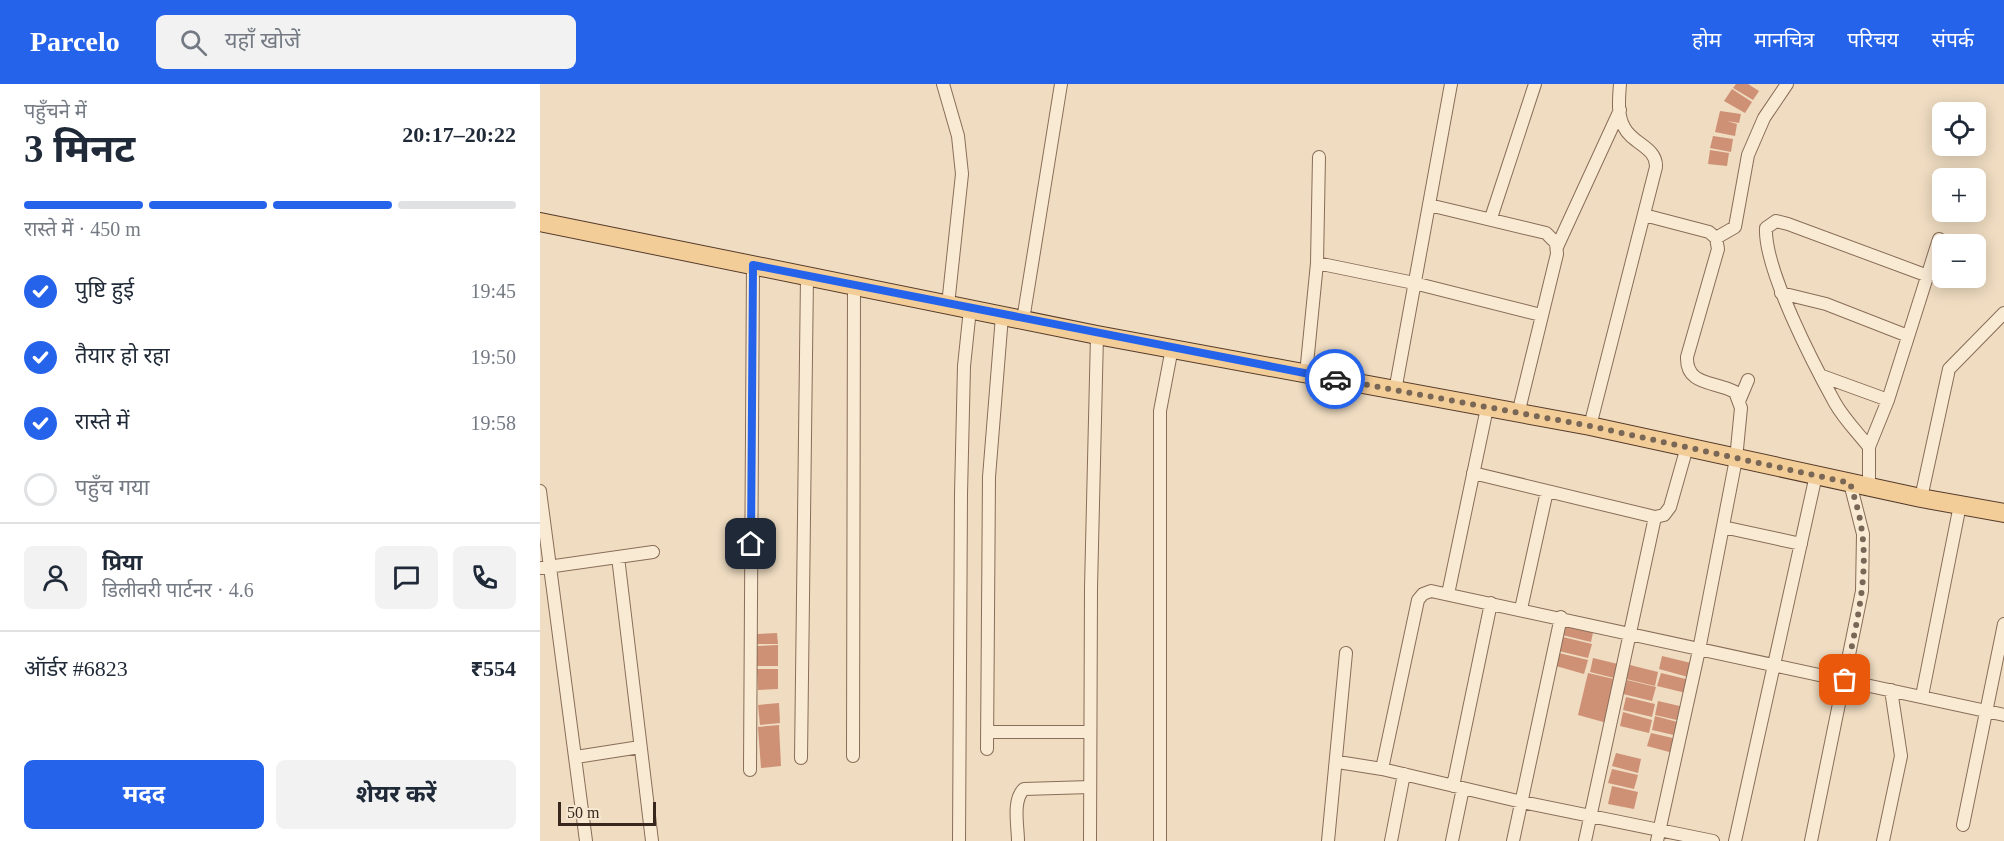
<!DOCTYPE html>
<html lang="hi">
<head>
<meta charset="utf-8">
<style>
  :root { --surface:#fff; --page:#f2f2f3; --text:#1f2937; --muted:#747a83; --line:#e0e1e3; --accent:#2563eb }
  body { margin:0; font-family:"Times New Roman","Noto Sans Devanagari",serif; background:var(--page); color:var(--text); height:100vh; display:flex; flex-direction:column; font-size:22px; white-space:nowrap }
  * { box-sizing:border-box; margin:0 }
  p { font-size:20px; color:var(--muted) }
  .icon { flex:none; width:33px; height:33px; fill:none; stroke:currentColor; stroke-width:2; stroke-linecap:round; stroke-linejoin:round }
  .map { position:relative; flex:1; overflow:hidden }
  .panel { display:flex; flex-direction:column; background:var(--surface); width:540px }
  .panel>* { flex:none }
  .buttons { position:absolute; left:1392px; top:18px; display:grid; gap:12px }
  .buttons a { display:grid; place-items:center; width:54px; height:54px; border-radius:9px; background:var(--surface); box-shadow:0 3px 15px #0003; font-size:30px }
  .scale { position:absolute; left:18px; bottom:15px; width:98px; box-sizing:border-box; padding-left:6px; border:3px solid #38271d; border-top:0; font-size:16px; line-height:21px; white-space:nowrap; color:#38271d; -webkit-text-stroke:4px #f6e7d0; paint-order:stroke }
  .pin { position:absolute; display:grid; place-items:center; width:51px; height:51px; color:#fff; margin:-26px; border-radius:12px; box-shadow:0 3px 9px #0006 }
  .courier { position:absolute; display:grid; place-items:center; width:60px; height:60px; margin:-30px; border:4px solid #2563eb; border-radius:50%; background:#fff; color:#222; box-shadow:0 2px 8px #0007 }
  .overview em { font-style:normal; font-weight:700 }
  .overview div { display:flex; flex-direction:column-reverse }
  .overview { display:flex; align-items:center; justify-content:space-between; height:102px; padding:0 24px }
  h1 { font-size:39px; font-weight:700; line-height:45px }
  .bar { display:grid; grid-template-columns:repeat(4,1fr); gap:9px 6px; align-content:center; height:72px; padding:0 24px }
  .bar i { height:8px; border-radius:4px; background:var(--line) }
  .bar .on { background:var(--accent) }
  .bar p { grid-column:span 4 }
  .line { display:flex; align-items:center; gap:15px; padding:0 24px; border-top:2px solid var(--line) }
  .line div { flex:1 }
  .round { display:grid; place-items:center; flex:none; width:63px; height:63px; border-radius:9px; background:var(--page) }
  ol { padding:0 24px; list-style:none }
  li { display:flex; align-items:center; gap:18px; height:66px }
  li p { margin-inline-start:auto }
  li .icon { padding:6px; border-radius:50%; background:var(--accent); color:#fff; stroke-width:4 }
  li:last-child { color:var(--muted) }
  li i { width:33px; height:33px; border:3px solid var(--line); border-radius:50% }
  .action { display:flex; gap:12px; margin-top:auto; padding:12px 24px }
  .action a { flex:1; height:69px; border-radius:9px; background:var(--accent); color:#fff; font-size:24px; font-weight:700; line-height:69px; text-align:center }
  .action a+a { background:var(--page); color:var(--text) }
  header { display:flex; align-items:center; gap:36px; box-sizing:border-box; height:84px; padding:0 30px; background:var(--accent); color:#fff }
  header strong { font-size:28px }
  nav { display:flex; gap:33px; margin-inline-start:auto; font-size:21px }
  .search { width:420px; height:54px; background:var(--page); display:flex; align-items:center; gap:15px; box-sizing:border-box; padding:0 21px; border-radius:9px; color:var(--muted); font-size:22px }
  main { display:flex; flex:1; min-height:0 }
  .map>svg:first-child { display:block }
  .building { fill:#ce9176 }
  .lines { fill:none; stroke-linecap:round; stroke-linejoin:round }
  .street-casing { stroke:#896d58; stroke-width:14 }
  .primary-casing { stroke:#563b2c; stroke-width:20 }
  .street { stroke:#f9ead4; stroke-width:12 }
  .primary { stroke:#f3cd97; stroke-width:18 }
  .done { stroke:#786656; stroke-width:6; stroke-dasharray:0 10.8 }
  .route { stroke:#2563eb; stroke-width:8 }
</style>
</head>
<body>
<header>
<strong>Parcelo</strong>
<div class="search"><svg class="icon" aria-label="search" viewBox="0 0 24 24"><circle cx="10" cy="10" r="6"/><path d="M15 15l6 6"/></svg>यहाँ खोजें</div>
<nav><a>होम</a><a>मानचित्र</a><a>परिचय</a><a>संपर्क</a></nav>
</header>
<main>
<section class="panel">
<div class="overview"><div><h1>3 मिनट</h1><p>पहुँचने में</p></div><em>20:17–20:22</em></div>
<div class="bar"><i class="on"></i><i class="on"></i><i class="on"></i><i></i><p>रास्ते में · 450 m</p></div>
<ol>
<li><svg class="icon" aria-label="check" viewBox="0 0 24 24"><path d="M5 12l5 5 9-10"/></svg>पुष्टि हुई<p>19:45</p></li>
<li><svg class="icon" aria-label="check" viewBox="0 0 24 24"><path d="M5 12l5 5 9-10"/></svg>तैयार हो रहा<p>19:50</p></li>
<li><svg class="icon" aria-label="check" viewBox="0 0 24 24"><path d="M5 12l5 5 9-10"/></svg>रास्ते में<p>19:58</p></li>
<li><i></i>पहुँच गया</li>
</ol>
<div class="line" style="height:108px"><a class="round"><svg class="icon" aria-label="person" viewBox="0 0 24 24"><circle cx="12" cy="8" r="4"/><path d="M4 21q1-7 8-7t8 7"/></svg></a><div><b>प्रिया</b><p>डिलीवरी पार्टनर · 4.6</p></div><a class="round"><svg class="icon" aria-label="chat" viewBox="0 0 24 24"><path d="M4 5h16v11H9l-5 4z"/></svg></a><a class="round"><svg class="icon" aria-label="phone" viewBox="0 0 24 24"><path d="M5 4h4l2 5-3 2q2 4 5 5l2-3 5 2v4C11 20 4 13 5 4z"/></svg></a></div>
<div class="line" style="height:78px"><div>ऑर्डर #6823</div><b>₹554</b></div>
<div class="action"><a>मदद</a><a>शेयर करें</a></div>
</section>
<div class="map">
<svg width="1464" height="757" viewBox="0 0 1464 757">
  <rect width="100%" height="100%" fill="#efdcc1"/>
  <path class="building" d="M1196 0H1208L1219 7 1213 16 1193 4Z
    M1192 5 1212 18 1205 29 1184 17Z
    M1180 27 1201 30 1199 39 1187 37 1197 40 1195 52 1175 48Z
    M1173 52 1193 55 1191 68 1170 64Z
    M1170 66 1189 69 1187 82 1168 80Z
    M1026 537 1054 544 1051 558 1022 551Z
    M237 549 238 560H217V550Z
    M1023 553 1052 560 1048 574 1019 567Z
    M238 561V582H217V562Z
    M1019 569 1048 576 1044 590 1016 582Z
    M1122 572 1151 579 1148 593 1119 585Z
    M1053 574 1082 581 1078 595 1050 588Z
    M1090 581 1118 588 1115 602 1086 595Z
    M217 585H238V605L218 606Z
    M1048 589 1078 596 1067 639 1038 631Z
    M1121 589 1150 596 1146 609 1117 602Z
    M1087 596 1116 603 1112 617 1083 610Z
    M1086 613 1115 620 1112 633 1083 626Z
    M1118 617 1144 623 1141 637 1115 631Z
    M239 619 240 639 220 641 218 621Z
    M1083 628 1112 636 1109 649 1080 642Z
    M1115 632 1141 639 1138 652 1112 646Z
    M239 641 241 682 221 684 218 643Z
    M1111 649 1137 655 1133 669 1107 662Z
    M1076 669 1101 675 1098 689 1072 682Z
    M1072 685 1098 691 1094 705 1068 699Z
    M1072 702 1098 708 1094 725 1068 720Z"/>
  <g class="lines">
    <g class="street-casing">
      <path id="street" d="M403 0 418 52 422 90 408 221
        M889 121 1006 149 1016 159 1017 170 978 330
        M1104 131 1169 148 1176 154 1178 165 1147 273C1146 302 1175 297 1195 308L1201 324 1196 375 1159 566 1117 757
        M951 134 995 0
        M1176 154 1195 143 1208 71 1224 34 1247 0
        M1017 163 1080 26
        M777 179 874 199 1001 231
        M1241 209 1286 220 1368 252
        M483 236 521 0
        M766 290 777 179 779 73
        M1282 292 1348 316
        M855 307 911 0
        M1200 315 1208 296
        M1050 342 1116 83C1117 63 1092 60 1084 43 1077 31 1079 14 1080 0
        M1329 363C1318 349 1304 335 1295 319 1274 281 1224 185 1226 144L1236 137 1248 140 1388 192
        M933 389 1115 433 1124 431 1130 423 1147 363
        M1329 402V363L1348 316 1399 155
        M0 407 46 757
        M1381 414 1409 285 1464 229
        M1183 443 1261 460
        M78 473 112 757
        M0 484 113 468
        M908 510 947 324
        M981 525 1007 407
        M1382 612 1420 421
        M447 648H550
        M447 665 449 393 462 232
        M313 672 314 202
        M36 673 100 663
        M261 674 267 192
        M798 678 842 685 982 718 1173 757
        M842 685 878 516 883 510 891 507 1464 631
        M210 686 213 181
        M913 702 951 519
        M1423 741 1464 540
        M419 757 421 410 424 282 430 225
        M478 757C478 742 472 716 484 705L550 703
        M550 757 551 504 557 251
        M620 757V327L632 264
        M788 757 806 569
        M851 757 864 690
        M912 757 923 704
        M973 757 1021 533
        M1045 757 1115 433
        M1195 757 1276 391
        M1271 757 1322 507 1323 450 1310 399
        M1343 757 1361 672 1351 606"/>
    </g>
    <g class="primary-casing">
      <path id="primary" d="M0 138 557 251 1050 342 1381 414 1464 429"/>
    </g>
    <use href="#street" class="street"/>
    <use href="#primary" class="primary"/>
  </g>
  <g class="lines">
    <path class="done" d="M795 295 1050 342 1310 399C1315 415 1320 431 1322 448 1329 497 1314 548 1305 596"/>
    <path class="route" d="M211 460 213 181 795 295"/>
  </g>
</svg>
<div class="buttons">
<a><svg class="icon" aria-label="locate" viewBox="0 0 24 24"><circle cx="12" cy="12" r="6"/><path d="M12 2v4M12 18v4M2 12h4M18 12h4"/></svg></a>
<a>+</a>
<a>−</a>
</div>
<div class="scale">50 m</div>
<div class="pin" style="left:1305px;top:596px;background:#ea580c"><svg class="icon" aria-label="bag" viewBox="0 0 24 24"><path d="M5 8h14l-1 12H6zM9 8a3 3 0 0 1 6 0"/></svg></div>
<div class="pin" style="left:211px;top:460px;background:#1f2937"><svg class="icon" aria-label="home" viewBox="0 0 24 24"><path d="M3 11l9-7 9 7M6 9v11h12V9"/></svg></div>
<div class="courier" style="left:795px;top:295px"><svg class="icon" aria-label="car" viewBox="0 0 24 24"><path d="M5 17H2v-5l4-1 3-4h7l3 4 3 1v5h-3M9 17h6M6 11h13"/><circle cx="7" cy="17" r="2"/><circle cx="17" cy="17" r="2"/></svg></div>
</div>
</main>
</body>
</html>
